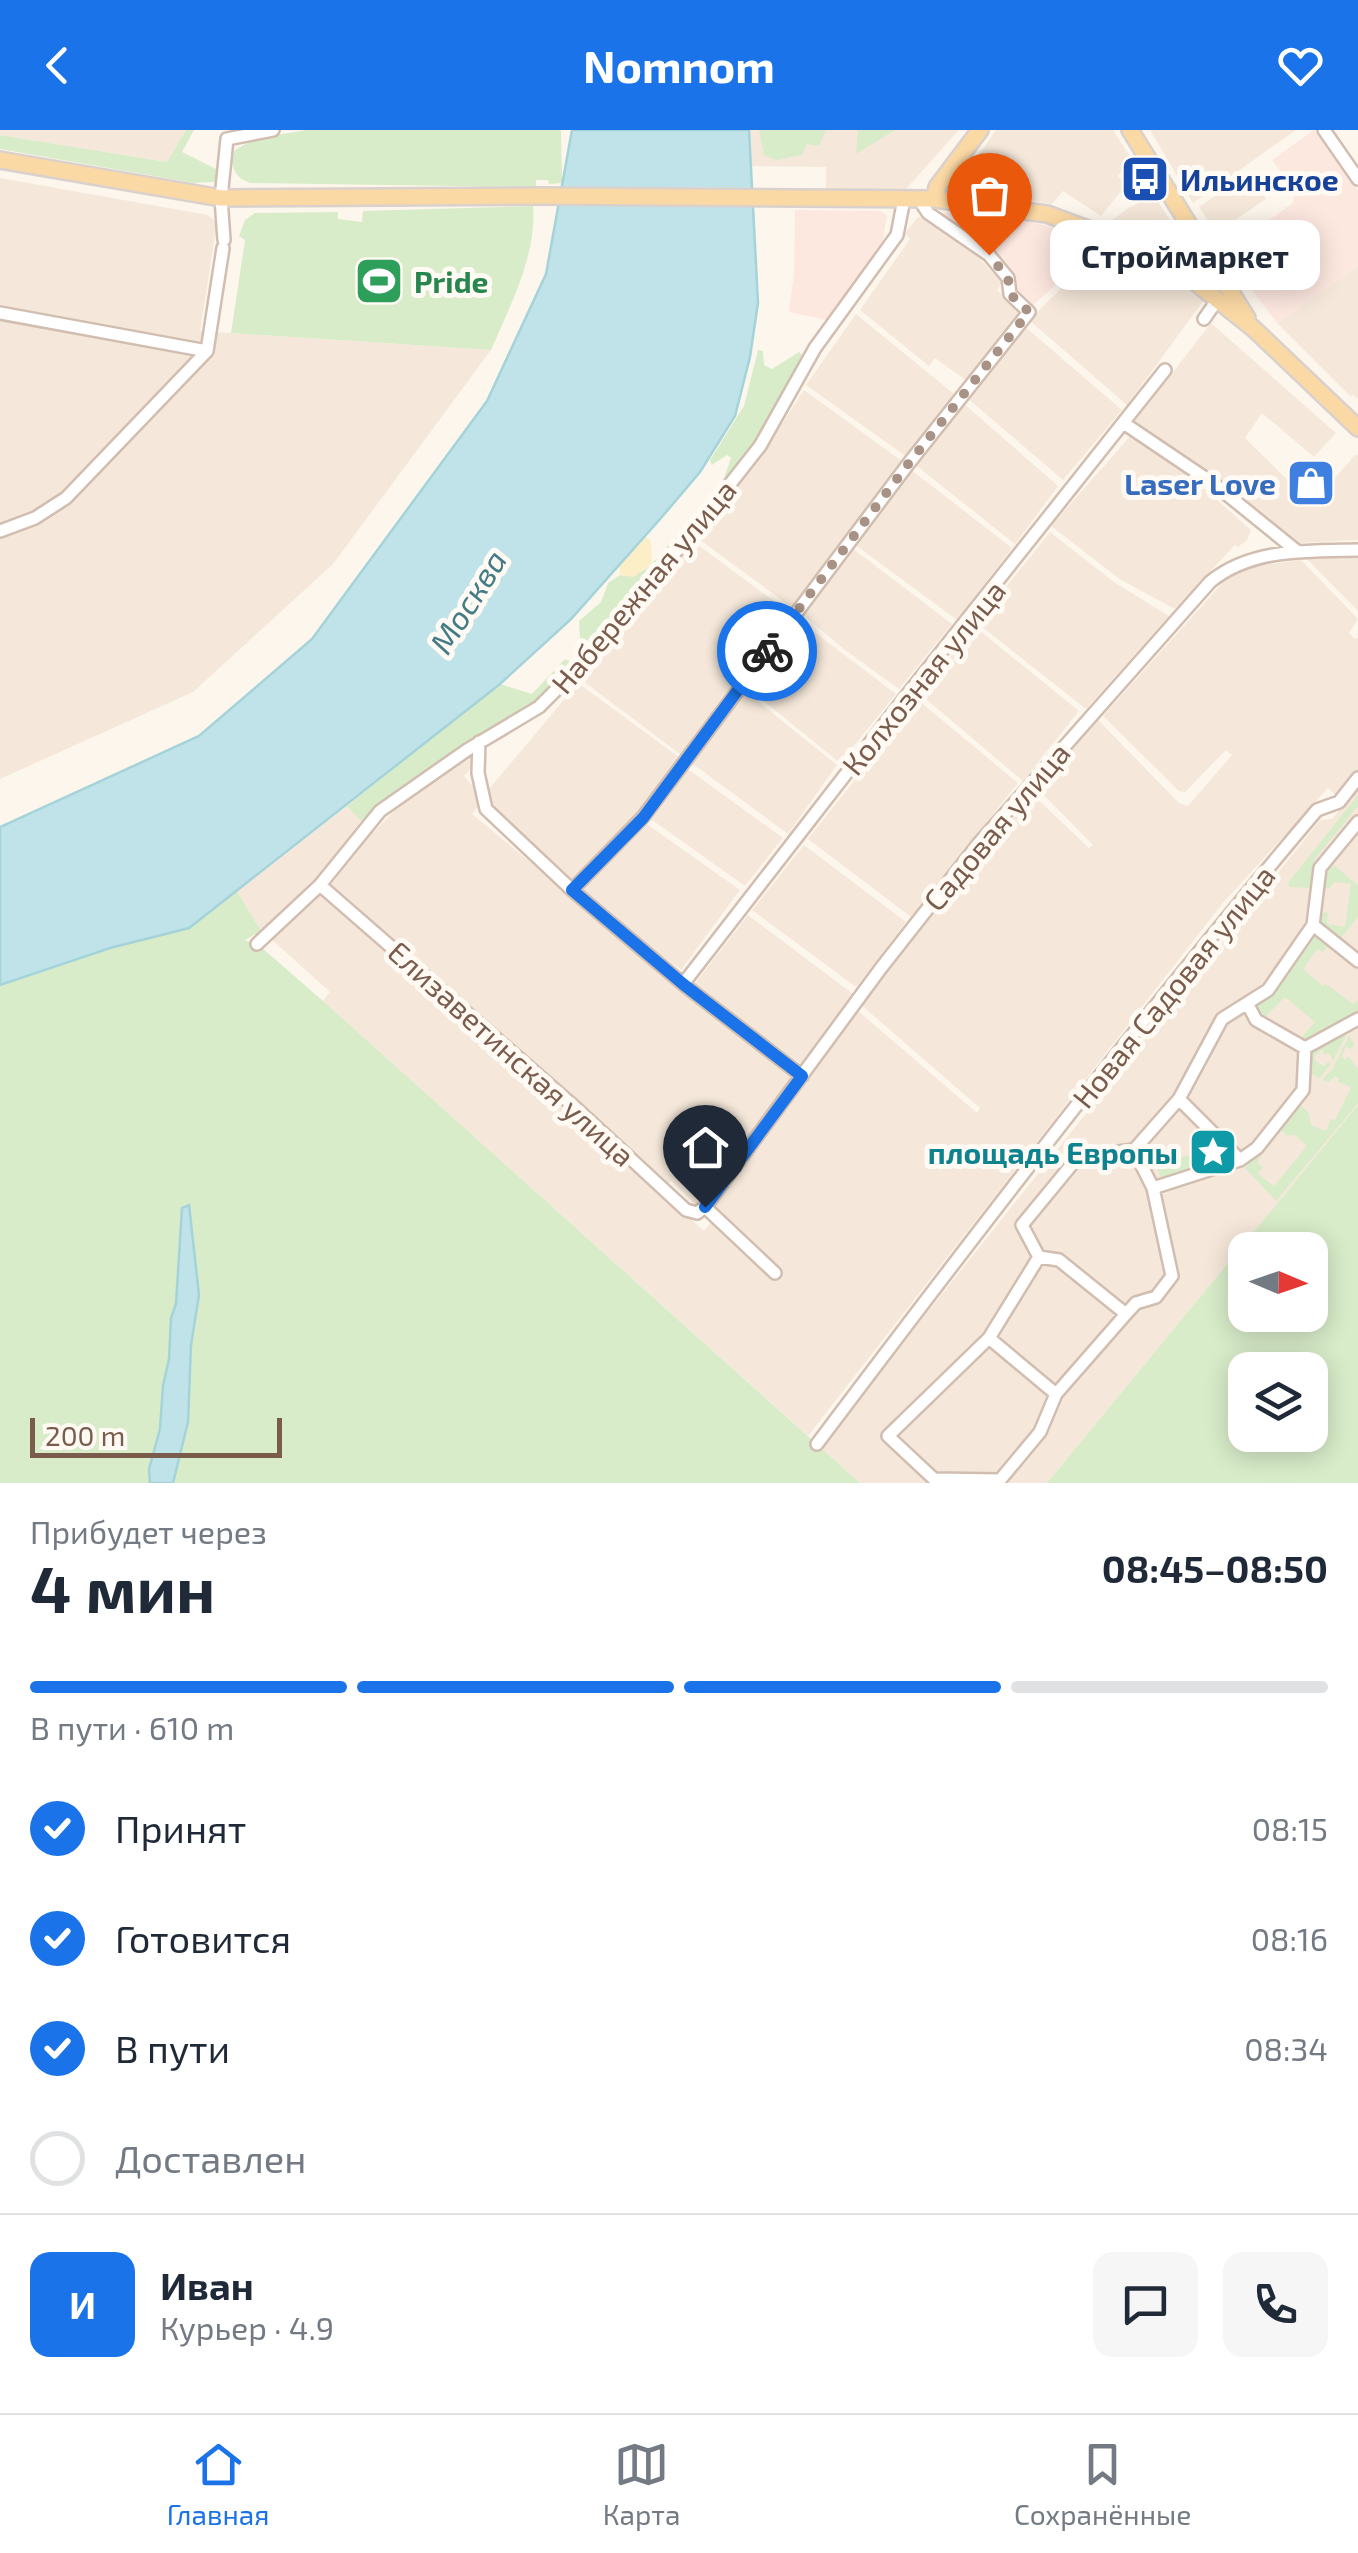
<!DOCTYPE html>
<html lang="ru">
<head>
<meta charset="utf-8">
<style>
  :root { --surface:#fff; --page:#f6f6f7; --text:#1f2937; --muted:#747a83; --line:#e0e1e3; --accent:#1a73e8 }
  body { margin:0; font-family:"Exo 2",sans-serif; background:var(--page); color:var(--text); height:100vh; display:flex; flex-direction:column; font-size:38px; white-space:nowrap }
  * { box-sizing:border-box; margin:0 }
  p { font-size:32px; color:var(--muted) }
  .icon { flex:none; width:55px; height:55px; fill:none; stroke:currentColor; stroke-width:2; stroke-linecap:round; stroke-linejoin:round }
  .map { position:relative; height:1353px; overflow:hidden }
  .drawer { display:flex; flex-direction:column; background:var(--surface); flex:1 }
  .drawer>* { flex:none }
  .needle { width:65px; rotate:92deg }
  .fabs { position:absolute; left:1228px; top:1102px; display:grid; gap:20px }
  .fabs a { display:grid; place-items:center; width:100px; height:100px; border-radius:20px; background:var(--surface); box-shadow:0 5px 25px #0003; font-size:50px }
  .scale { position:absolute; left:30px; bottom:25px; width:252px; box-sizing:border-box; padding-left:10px; border:5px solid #7a5c4d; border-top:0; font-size:28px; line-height:35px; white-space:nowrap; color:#7a5c4d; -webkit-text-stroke:8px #fffaf3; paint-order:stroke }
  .pin { position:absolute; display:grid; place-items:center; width:85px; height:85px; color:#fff; margin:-102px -42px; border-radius:50% 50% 50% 0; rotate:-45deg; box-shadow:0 0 10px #0007 }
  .pin .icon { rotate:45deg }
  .courier { position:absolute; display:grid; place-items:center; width:100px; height:100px; margin:-50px; border:8px solid #1a73e8; border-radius:50%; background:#fff; color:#222; box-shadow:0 2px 12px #0007 }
  .bubble { position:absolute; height:70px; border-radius:20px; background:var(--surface); box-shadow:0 5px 25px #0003; font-size:32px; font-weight:700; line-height:70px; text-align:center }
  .headline em { font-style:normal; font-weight:700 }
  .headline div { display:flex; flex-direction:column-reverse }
  .headline { display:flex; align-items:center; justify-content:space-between; height:170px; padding:0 30px }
  h1 { font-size:65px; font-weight:700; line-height:75px }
  .bar { display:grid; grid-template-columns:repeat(4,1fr); gap:15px 10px; align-content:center; height:120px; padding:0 30px }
  .bar i { height:12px; border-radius:8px; background:var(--line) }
  .bar .selected { background:var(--accent) }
  .bar p { grid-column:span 4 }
  .line { display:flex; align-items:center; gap:25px; padding:0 30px; border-top:2px solid var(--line) }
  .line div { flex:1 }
  .round { display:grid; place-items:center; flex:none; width:105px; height:105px; border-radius:20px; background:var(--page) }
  ol { padding:0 30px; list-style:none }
  li { display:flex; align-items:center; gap:30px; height:110px }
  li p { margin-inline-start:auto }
  li .icon { padding:10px; border-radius:50%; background:var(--accent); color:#fff; stroke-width:4 }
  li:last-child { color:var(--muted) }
  li i { width:55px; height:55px; border:5px solid var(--line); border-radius:50% }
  header { display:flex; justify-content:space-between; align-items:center; height:130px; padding:0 30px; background:var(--accent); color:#fff; font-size:45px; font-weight:700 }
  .dock { display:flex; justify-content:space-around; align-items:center; height:140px; border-top:2px solid var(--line); background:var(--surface); font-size:28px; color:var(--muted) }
  .dock a { display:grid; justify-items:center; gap:5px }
  .dock .selected { color:var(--accent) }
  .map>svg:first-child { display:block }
  .residential { fill:#f5e8da }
  .commercial { fill:#fde8e0 }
  .green { fill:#d8ecc9; fill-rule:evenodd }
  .sand { fill:#fcefc7 }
  .water { fill:#bfe3e8; stroke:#a5d3da; stroke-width:2.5 }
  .pier { fill:#fdf6ec }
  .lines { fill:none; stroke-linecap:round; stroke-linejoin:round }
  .minor-casing { stroke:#d1beb0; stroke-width:16 }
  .major-casing { stroke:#dad1cd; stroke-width:20 }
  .minor { stroke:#fff; stroke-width:11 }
  .major { stroke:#fbd9a5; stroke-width:15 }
  .done { stroke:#a89285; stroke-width:10; stroke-dasharray:0 18 }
  .route { stroke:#1a73e8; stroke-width:12 }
  .labels { text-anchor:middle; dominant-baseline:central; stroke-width:10; stroke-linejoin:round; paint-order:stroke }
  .transit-label { font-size:30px; font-weight:bold; fill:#164399; stroke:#fffaf3; text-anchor:start }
  .leisure-label { font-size:30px; font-weight:bold; fill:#27864d; stroke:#fffaf3; text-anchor:start }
  .shop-label { font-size:30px; font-weight:bold; fill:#366cbe; stroke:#fffaf3; text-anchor:end }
  .street-label { font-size:30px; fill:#7a5c4d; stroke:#fffaf3 }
  .culture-label { font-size:30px; font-weight:bold; fill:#0d838f; stroke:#fffaf3; text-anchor:end }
  .water-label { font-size:32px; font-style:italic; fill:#437c86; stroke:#fffaf3 }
</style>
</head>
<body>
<header><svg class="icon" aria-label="back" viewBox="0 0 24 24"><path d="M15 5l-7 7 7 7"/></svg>Nomnom<svg class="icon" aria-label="heart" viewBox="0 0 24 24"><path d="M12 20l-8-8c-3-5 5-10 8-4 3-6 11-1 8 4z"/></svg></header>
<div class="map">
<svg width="1358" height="1353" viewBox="0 0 1358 1353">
  <rect width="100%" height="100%" fill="#fdf6ec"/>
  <path class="residential" d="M0 0H186L167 32 0 5Z
    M749 0H959L905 60 826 59V37L750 36Z
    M996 0H1113L1131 28 1118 46 1126 55 1101 86 1063 61 1052 74 956 58Z
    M1150 0H1296L1193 73Z
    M1248 43 1266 69 1216 103 1199 77Z
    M0 48 208 85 217 93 200 201 491 220 333 434 193 562 0 649Z
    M1154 66 1186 114 1174 131 1147 111 1110 92 1128 78Z
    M918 87 932 92 967 116 1002 152 997 160 1020 182 967 251 935 228 929 236 860 180 910 109 905 103Z
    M1094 111 1145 134 1204 170 1127 275 1029 190 1074 146 1072 139Z
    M1358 136V269L1353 265 1350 266 1277 193Z
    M856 184 954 264 910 325H904L806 255Z
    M1211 193 1336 303 1314 327 1262 283 1245 308 1312 374 1356 324 1358 326V410L1296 413 1232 358 1228 359 1204 339 1201 342 1142 300 1135 291Z
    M1023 195 1122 280 1063 350 966 267Z
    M804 260 903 332 839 417 841 419 796 476 791 477 696 407 757 332Z
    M963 273 1058 356 1015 414 913 333Z
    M1132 304 1176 338 1180 337 1251 400 1247 410 1238 417 1235 415 1175 479 1121 450 1051 396Z
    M910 339 1012 418 957 490 854 414Z
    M1050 402 1114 452 1169 486 1086 579 977 493Z
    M694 412 786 480 787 487 681 625 587 554 582 548Z
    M852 418 952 494 899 559 845 520 800 482Z
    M1358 424V481L1304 426Z
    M1301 430 1358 489 1349 503 1355 509 1358 507V640L1337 666 1328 658 1222 774 808 1306 323 871 330 862 270 808 321 760 704 1101 717 1085 715 1074 857 880 977 983 980 978 860 874 1032 664 1089 718 1093 715 1036 657 1098 590 1179 673 1188 676 1232 625 1226 620 1185 662 1179 661 1103 586 1226 449 1242 438Z
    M797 489 896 564 840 633 749 559 748 553Z
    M975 497 1079 581 1023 651 920 564Z
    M578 553 680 628V634L643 680 575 752H568L488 675 484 665Z
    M745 561 837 635 788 704 689 631 741 562Z
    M918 570 1018 653 911 787 808 709Z
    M465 627 471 628V638L464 646 474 658 478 677 472 684 793 949 698 1077 671 1051 667 1055 330 756 370 706 410 664Z
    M685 637 783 708 745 756 648 687Z
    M1358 658V975L1047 1353H860L820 1317 1320 690 1332 689Z
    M347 676 361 691 313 752 261 801 237 761Z
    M644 692 740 760 681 840 580 762Z
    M804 715 906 792 856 857 752 780Z
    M748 785 853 864 801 934 693 856Z"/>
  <path class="commercial" d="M1314 0 1358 60V136L1277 193 1242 147 1244 144 1227 119 1293 73 1294 61 1272 30Z
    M795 80 881 81 887 86 882 115 827 190 789 182 794 143Z
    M935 83H997L1089 107 1061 150 1029 179 1011 163 1010 144Z"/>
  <path class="green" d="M186 0H194L182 22 220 41 214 52 193 53 0 19V5L167 32Z
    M306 0H561L562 53 549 54 548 50H536V57L251 53C236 49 232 39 231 24 249 6 282 5 306 0Z
    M759 0H826L819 16 807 14 802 25 776 30 764 25Z
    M858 0H895L856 24Z
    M533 76C537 125 510 176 491 220L231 203 245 110 239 106 245 90 255 83 338 82V89L362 92 363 81Z
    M1196 122 1219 157V159L1182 133Z
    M758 220 763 221 764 235 772 239 799 222 803 226 748 326 721 357 731 328 727 325 712 335 710 330 744 276Z
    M679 405 681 407 578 526 575 524 580 510 579 491 601 472 608 453 620 445C649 450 658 421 679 405Z
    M565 529 574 533 544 567 402 656 361 691 347 676 500 554 532 564Z
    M1358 665V676L1314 730 1310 758 1290 757 1287 754Z
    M1330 732 1358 755V787L1341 808 1319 796 1321 782 1328 783 1327 794 1345 797 1351 754 1335 752 1329 759 1323 758 1325 740Z
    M237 761 261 801 245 810 261 817 323 871 860 1353H173L188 1292 191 1215 196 1190 189 1076 182 1079 176 1174 171 1188 169 1229 163 1256 160 1299 149 1339 150 1353H0V855L110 818 189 798Z
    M1312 804 1320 806 1329 814 1323 822 1317 819 1303 839 1323 856 1326 854 1353 874 1358 870V882L1305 912 1299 910 1315 892 1285 867 1262 890 1254 876 1273 863Z
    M1344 901 1347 904 1333 931 1329 923 1324 924 1322 919 1315 926V931L1324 936 1328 932 1331 934 1319 949 1311 943 1310 920Z
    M1349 906 1355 915 1350 919 1346 916 1342 927 1345 930 1348 926 1358 939V973L1276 1071 1245 1038 1257 1023 1261 1026 1257 1033 1263 1037 1258 1044 1274 1056 1307 1016 1295 1005 1287 1006 1280 999 1300 975 1309 983 1311 995 1326 1001 1331 989 1335 990 1351 957 1338 952 1339 948 1335 946 1329 952 1322 950 1333 938Z
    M1358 975V1353H1047ZM1245 1120H1310V1185H1245ZM1310 1240V1305H1245V1240Z
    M1189 1025 1194 1039 1162 1050 1156 1035Z"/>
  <path class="sand" d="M645 406 651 411 652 433 634 447 620 445 619 435Z"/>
  <path class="water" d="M572 0H749L758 173 750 227 735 286 700 342 661 388 571 489 500 554 189 798 110 818 0 855V697L199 606 312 509 487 271 546 144Z
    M189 1075 199 1165 191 1215 188 1292 173 1353H150L149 1339 160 1299 163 1256 169 1229 171 1188 176 1174 182 1078Z"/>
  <path class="pier" d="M557 57 755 58 756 77 553 75Z"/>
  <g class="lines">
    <g class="minor-casing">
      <path id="minor" d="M1324 0 1358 49
        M224 110 221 68 227 9 273 0
        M0 183 207 221 223 118
        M1204 189 1218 169
        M1125 294 1214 354 1298 422
        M0 401 35 388 66 368 207 221
        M479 612 478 643 486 679 572 760 683 854 802 946
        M1358 692 1320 738 1313 795 1268 860 1222 889 1179 969 1134 1020 1078 1027 1022 1095 1039 1127 989 1208 888 1306 934 1349 1000 1350 1040 1302 1056 1264 1126 1184 1136 1173 1156 1167 1172 1146 1153 1058 1240 1030 1257 1018 1303 960 1305 918 1358 889
        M320 755 577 979 686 1080 697 1083 705 1077
        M572 760 643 687 909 333 1029 182 1010 164 1008 148 989 125 928 83 919 69
        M1313 795 1358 831
        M257 814 320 755 380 681 467 620 539 577 571 545 690 405 760 316 815 218 897 105 904 69
        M683 854 911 560 1165 240
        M1247 873 1256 890 1305 918
        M1179 969 1240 1030
        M1134 1020 1153 1058
        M705 1077 881 838 980 712 1210 452C1251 418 1308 421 1358 420
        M705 1077 775 1143
        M1039 1127 1059 1130 1126 1184
        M989 1208 1056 1264
        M817 1314C979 1099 1143 885 1317 680L1339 672 1358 648"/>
    </g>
    <g class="major-casing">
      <path id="major" d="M1130 0 1247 188
        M0 30 221 68 545 66 935 69 1047 84 1131 115 1191 149 1254 199 1358 298
        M935 69 937 57 980 0"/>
    </g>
    <use href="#minor" class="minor"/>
    <use href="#major" class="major"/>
  </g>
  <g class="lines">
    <path class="done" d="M767 521 909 333 1029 182 1010 164 1008 148 989 125"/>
    <path class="route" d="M705 1077 802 946 683 854 572 760 643 688 767 521"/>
  </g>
  <defs>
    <g id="bus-square" transform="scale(2.5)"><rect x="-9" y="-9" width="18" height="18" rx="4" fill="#1a4fb4" stroke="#fffaf3"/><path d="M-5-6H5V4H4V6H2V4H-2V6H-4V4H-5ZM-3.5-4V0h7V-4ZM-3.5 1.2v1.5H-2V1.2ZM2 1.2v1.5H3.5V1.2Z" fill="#fff"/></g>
    <g id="stadium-square" transform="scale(2.5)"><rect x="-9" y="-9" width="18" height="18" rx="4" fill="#2e9e5b" stroke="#fffaf3"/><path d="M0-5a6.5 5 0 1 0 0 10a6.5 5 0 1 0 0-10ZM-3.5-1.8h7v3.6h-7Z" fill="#fff"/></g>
    <g id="shop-square" transform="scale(2.5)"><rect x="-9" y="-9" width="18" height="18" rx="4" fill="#3f7fe0" stroke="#fffaf3"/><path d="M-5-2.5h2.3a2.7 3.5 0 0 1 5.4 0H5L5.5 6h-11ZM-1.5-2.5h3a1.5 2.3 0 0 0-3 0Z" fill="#fff"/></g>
    <g id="sight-square" transform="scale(2.5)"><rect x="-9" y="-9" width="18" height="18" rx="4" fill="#0f9aa8" stroke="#fffaf3"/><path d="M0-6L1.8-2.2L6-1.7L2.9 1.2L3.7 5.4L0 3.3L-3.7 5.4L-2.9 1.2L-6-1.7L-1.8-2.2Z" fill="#fff"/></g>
  </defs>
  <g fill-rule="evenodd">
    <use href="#bus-square" x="1145" y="49"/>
    <use href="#stadium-square" x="379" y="151"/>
    <use href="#shop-square" x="1311" y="353"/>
    <use href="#sight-square" x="1213" y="1022"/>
  </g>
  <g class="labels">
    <g class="transit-label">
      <text x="1180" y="49">Ильинское</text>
    </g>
    <g class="leisure-label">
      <text x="414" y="151">Pride</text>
    </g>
    <g class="shop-label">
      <text x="1276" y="353">Laser Love</text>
    </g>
    <g class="street-label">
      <text transform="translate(643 456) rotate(-50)">Набережная улица</text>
      <text transform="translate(923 547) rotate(-51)">Колхозная улица</text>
      <text transform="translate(996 696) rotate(-50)">Садовая улица</text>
      <text transform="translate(1173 856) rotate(-51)">Новая Садовая улица</text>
      <text transform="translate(512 923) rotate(42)">Елизаветинская улица</text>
    </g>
    <g class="culture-label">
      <text x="1178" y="1022">площадь Европы</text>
    </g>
    <g class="water-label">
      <text transform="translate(467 471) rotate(-58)">Москва</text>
    </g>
  </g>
</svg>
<div class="fabs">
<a><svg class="needle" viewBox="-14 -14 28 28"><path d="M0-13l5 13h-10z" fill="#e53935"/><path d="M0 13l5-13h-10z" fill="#747a83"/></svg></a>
<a><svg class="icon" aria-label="layers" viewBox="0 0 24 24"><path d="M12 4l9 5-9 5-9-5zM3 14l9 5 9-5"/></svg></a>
</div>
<div class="scale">200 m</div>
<div class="pin" style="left:989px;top:125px;background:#ea580c"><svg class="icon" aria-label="bag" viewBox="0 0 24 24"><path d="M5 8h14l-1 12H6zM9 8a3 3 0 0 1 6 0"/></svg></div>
<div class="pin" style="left:705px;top:1077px;background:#1f2937"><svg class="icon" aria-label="home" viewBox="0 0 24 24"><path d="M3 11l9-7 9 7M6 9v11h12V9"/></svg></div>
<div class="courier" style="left:767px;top:521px"><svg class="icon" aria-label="bike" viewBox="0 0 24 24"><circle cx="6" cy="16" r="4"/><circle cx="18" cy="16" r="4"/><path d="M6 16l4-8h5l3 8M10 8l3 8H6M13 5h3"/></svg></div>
<div class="bubble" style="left:1050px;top:90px;width:270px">Строймаркет</div>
</div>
<section class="drawer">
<div class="headline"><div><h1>4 мин</h1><p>Прибудет через</p></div><em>08:45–08:50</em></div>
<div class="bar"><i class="selected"></i><i class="selected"></i><i class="selected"></i><i></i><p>В пути · 610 m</p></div>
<ol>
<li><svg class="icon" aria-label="check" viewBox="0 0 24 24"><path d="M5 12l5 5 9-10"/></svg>Принят<p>08:15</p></li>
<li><svg class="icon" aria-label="check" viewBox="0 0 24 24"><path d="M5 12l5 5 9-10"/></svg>Готовится<p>08:16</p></li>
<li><svg class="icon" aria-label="check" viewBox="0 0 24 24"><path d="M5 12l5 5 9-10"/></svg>В пути<p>08:34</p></li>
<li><i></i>Доставлен</li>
</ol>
<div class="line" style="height:180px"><b class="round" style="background:var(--accent);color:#fff">И</b><div><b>Иван</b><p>Курьер · 4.9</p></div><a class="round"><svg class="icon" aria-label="chat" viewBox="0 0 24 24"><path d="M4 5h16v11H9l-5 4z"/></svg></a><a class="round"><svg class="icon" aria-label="phone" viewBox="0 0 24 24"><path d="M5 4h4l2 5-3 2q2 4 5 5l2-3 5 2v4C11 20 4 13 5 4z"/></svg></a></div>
</section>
<nav class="dock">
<a class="selected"><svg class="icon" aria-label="home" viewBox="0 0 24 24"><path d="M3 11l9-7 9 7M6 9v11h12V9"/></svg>Главная</a>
<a><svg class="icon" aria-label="map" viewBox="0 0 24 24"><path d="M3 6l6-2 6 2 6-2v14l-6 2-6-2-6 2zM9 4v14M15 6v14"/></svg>Карта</a>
<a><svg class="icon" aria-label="saved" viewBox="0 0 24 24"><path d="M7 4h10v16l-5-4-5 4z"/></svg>Сохранённые</a>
</nav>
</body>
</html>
